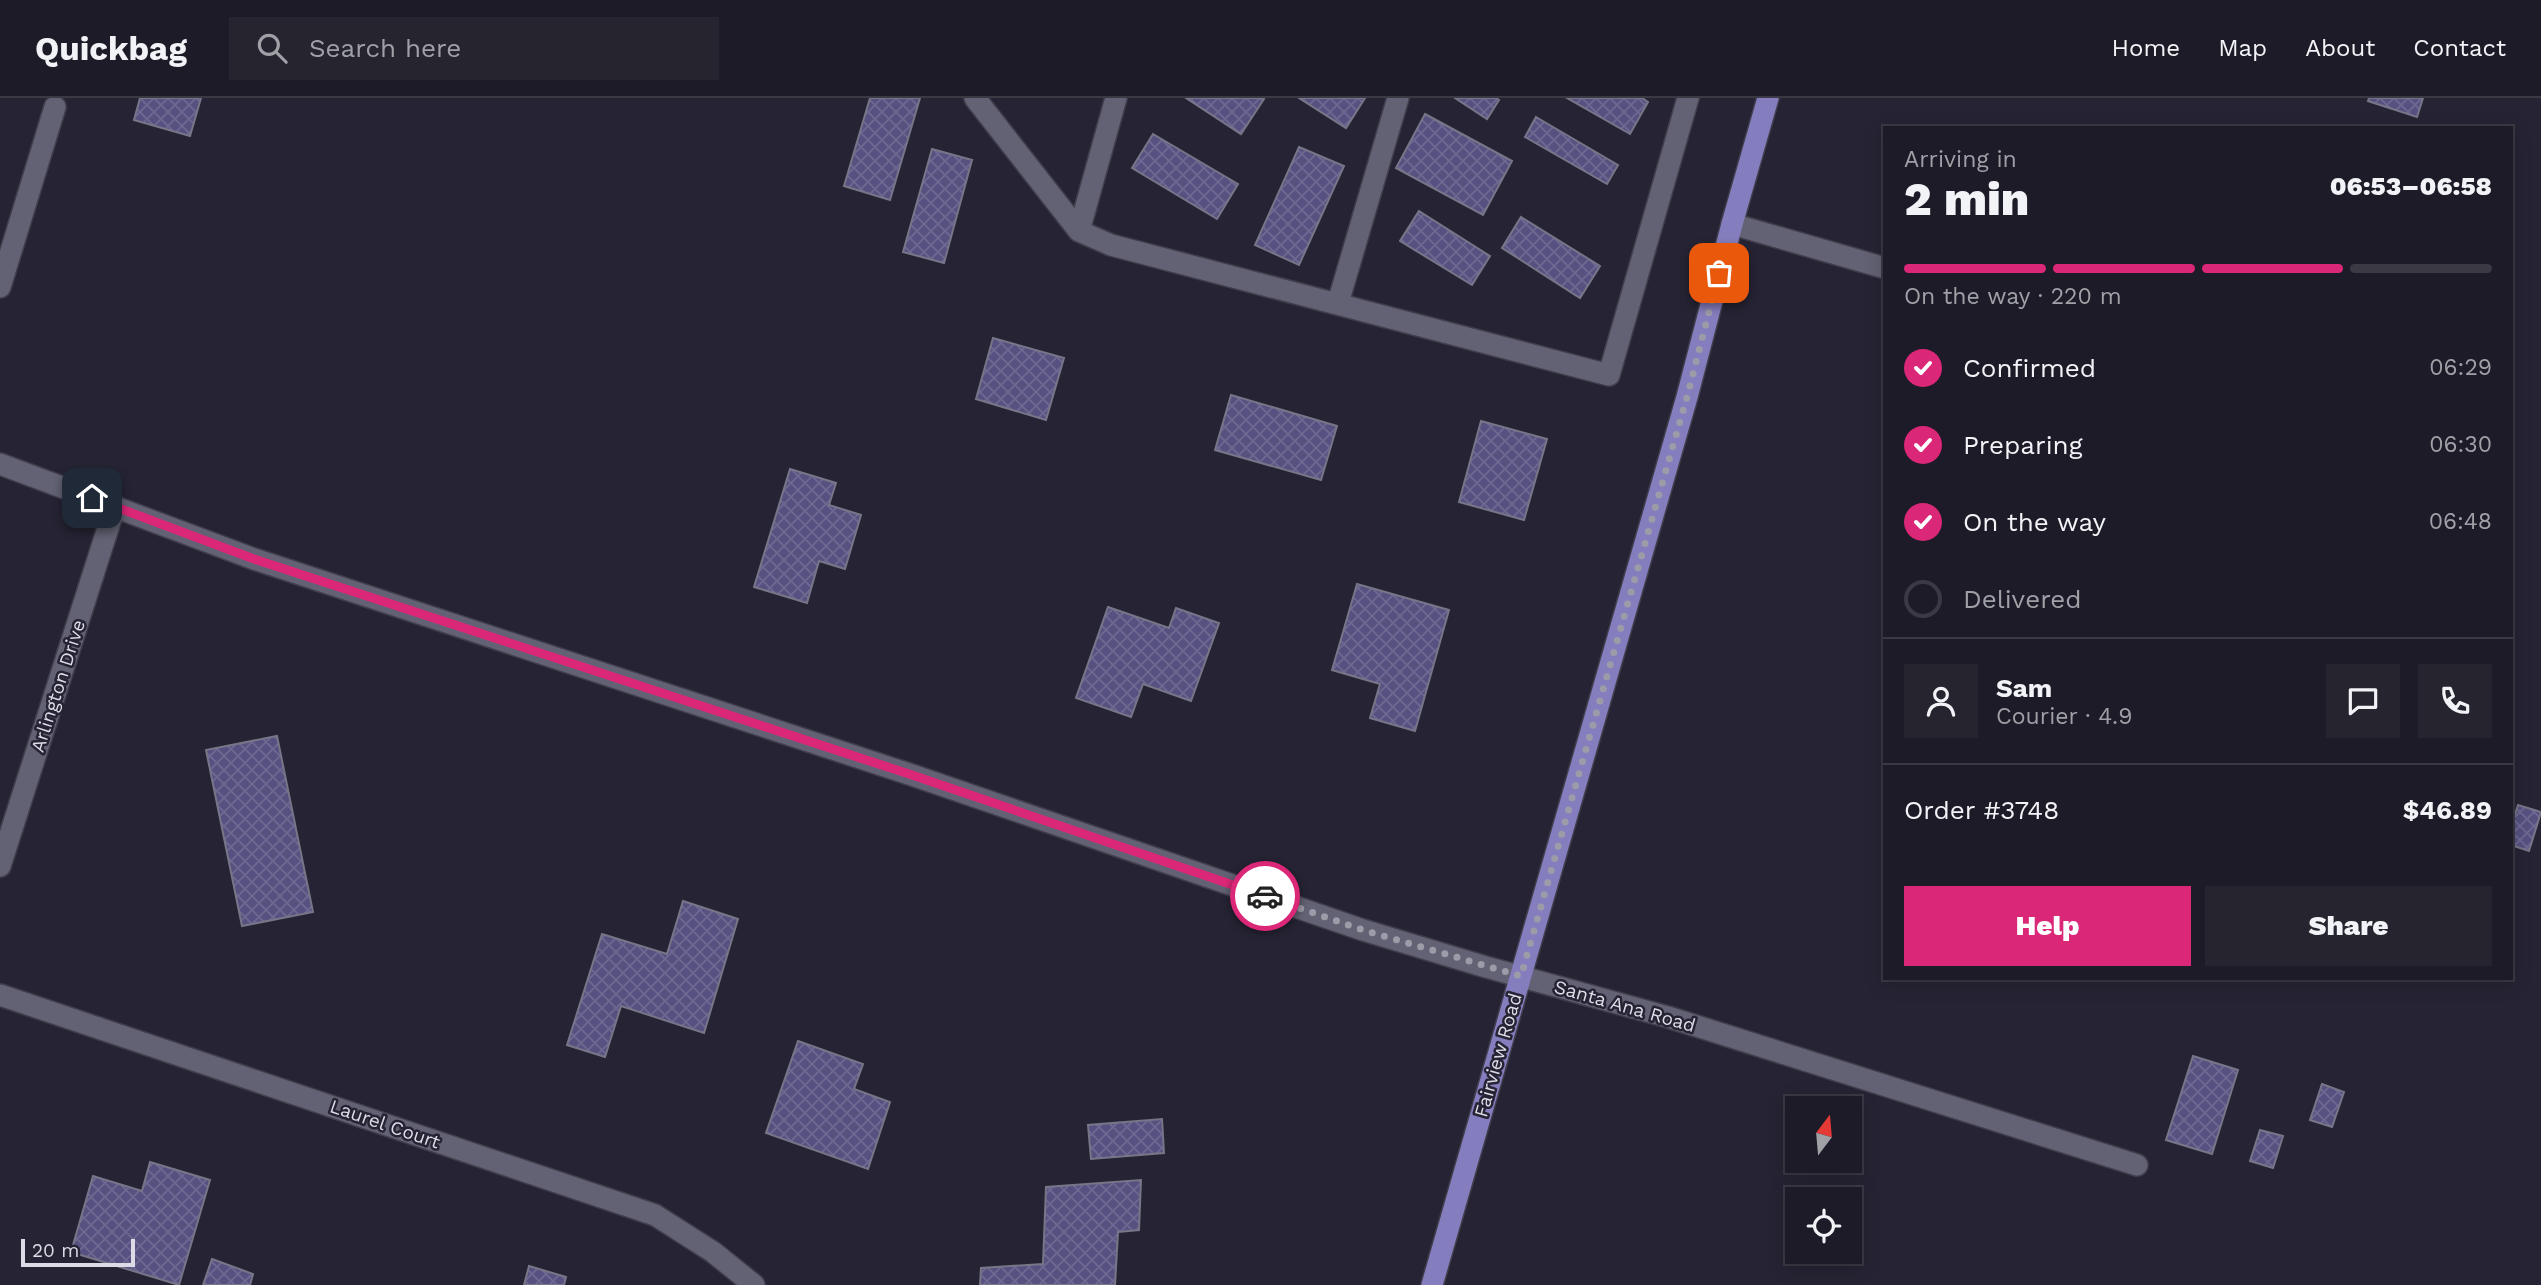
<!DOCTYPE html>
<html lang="en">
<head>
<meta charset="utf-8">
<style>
  :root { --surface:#1c1b27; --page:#25242f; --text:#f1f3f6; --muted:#a0a1a7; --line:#3a3944; --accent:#db2777 }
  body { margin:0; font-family:"Work Sans",sans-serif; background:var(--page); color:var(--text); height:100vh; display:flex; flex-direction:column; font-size:26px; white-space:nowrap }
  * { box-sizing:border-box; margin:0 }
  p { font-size:23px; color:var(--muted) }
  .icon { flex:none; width:38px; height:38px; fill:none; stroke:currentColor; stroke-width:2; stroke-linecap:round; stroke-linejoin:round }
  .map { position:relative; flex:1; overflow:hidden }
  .drawer { position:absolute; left:1883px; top:28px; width:630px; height:854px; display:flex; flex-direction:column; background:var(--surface); border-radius:0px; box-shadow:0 4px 18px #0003,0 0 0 2px var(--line) }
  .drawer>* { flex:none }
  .needle { width:46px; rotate:16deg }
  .fabs { position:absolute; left:1785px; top:998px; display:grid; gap:14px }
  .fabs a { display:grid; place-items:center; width:77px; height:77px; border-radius:0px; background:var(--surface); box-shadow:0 4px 18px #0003,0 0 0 2px var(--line); font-size:35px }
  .scale { position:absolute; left:21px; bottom:18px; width:114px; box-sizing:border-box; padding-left:7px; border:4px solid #dcdbe6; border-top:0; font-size:19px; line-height:24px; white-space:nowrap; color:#dcdbe6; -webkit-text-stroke:5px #262434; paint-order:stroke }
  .pin { position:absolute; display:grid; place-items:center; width:60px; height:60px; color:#fff; margin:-30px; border-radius:14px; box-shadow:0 4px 10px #0006 }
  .courier { position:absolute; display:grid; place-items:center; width:70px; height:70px; margin:-35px; border:5px solid #db2777; border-radius:50%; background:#fff; color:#222; box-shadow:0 2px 9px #0007 }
  .summary em { font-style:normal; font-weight:800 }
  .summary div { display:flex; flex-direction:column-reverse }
  .summary { display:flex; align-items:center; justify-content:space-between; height:119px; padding:0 21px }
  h1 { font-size:46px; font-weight:800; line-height:52px }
  .bar { display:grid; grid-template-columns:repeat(4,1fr); gap:10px 7px; align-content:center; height:84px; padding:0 21px }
  .bar i { height:9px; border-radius:5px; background:var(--line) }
  .bar .active { background:var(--accent) }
  .bar p { grid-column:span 4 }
  .line { display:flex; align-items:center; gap:18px; padding:0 21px; border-top:2px solid var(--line) }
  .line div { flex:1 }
  .round { display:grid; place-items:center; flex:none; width:74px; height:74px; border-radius:0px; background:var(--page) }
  ol { padding:0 21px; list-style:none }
  li { display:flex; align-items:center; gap:21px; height:77px }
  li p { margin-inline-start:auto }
  li .icon { padding:7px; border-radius:50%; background:var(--accent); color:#fff; stroke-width:4 }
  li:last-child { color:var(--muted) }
  li i { width:38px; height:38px; border:4px solid var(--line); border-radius:50% }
  .button { display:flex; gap:14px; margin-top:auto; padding:14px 21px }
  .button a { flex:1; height:80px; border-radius:0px; background:var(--accent); color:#fff; font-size:28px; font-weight:800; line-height:80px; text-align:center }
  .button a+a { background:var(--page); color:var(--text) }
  header { display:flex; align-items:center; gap:42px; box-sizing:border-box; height:98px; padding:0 35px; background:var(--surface); border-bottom:2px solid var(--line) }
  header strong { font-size:33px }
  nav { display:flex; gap:38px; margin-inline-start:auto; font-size:24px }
  .search { width:490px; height:63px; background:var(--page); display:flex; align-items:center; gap:18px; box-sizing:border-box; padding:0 24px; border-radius:0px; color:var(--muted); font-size:26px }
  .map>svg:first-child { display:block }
  .building { fill:url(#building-cross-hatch); stroke:#777688; stroke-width:2 }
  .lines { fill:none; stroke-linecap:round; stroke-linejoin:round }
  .minor-casing { stroke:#403e4c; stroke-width:24 }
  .major-casing { stroke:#403e4c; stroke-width:24 }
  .minor { stroke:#636274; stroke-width:21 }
  .major { stroke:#857ebe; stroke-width:21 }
  .done { stroke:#9c9ba8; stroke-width:7; stroke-dasharray:0 12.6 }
  .route { stroke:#db2777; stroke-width:9 }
  .labels { text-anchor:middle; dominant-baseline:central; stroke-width:5; stroke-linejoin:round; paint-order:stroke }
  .street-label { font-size:19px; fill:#dcdbe6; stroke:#262434 }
</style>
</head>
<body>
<header>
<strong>Quickbag</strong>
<div class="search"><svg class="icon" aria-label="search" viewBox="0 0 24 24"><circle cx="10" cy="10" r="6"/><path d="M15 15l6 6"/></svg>Search here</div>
<nav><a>Home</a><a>Map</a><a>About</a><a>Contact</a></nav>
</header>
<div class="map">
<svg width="2541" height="1187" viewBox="0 0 2541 1187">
  <defs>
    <pattern id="building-cross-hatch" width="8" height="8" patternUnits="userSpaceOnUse" patternTransform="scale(1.75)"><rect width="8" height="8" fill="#565180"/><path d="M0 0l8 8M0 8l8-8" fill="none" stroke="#6e6992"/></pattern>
  </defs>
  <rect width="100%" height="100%" fill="#262434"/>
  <path class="building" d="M140 0H201L190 38 134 22Z
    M870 0H920L890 102 844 88Z
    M1186 0H1262L1264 1 1241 36Z
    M1299 0H1365L1346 30Z
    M1455 0H1496L1499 2 1487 21Z
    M1567 0H1642L1648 4 1630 36Z
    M2369 0H2423L2417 19 2368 3Z
    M1425 16 1512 63 1483 117 1396 70Z
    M1536 19 1618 67 1607 86 1525 39Z
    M1153 36 1238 86 1217 121 1132 70Z
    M1299 49 1344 68 1299 167 1255 147Z
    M932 51 972 62 944 165 903 154Z
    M1419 113 1490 158 1472 187 1400 143Z
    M1521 119 1600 168 1580 200 1502 150Z
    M993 240 1064 260 1046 322 976 301Z
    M1231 297 1337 328 1321 382 1215 352Z
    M1481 323 1547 341 1524 422 1459 404Z
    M790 371 836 385 829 407 861 417 845 471 819 463 807 505 754 489Z
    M1357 486 1449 512 1415 633 1370 620 1380 586 1332 572Z
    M1108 509 1169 530 1176 510 1219 525 1191 603 1143 586 1131 619 1076 600Z
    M277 638 313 814 242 828 206 652Z
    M2518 707 2541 714 2529 753 2511 747V729Z
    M683 803 738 821 704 935 621 908 605 959 567 947 602 836 667 856Z
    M798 943 863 966 854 991 890 1004 868 1071 766 1035Z
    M2193 958 2238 972 2212 1056 2166 1042Z
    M2322 986 2344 994 2332 1029 2310 1022Z
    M1162 1021 1164 1055 1091 1061 1088 1027Z
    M2260 1032 2283 1038 2273 1070 2250 1063Z
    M150 1064 210 1082 179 1187 71 1154 93 1078 142 1093Z
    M1141 1082 1139 1132 1118 1134 1115 1187H980L981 1170 1043 1166 1046 1089Z
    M212 1161 253 1176 250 1187H203Z
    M529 1168 566 1179 564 1187H524Z"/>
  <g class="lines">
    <g class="minor-casing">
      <path id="minor" d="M975 0 1079 133 1111 147 1609 277 1688 0
        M1732 126 1885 170
        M1079 133 1116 0
        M0 189 55 9
        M1338 205 1398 0
        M0 366 254 461 912 677 1363 832 1486 869 1668 919 2137 1067
        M0 768 115 408
        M0 897 655 1117 713 1154 754 1187"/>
    </g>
    <g class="major-casing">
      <path id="major" d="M1432 1187 1687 299 1732 126 1768 0"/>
    </g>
    <use href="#minor" class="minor"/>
    <use href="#major" class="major"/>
  </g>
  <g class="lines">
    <path class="done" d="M1265 798 1363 832 1521 878 1687 299 1719 175"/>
    <path class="route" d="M92 400 254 461 912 677 1265 798"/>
  </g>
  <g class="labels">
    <g class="street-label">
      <text transform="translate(58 588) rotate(-72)">Arlington Drive</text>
      <text transform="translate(1625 908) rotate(16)">Santa Ana Road</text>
      <text transform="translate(1498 957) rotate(-74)">Fairview Road</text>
      <text transform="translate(385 1026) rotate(19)">Laurel Court</text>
    </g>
  </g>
</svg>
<div class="fabs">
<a><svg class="needle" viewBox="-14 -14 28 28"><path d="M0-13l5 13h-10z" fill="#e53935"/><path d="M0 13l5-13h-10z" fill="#a0a1a7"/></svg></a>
<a><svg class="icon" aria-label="locate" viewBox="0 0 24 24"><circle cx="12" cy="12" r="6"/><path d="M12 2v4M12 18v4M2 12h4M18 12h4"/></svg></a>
</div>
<div class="scale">20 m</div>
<div class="pin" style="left:1719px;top:175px;background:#ea580c"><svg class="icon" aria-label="bag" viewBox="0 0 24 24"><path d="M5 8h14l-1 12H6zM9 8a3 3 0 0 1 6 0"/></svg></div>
<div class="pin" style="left:92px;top:400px;background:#1f2937"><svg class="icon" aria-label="home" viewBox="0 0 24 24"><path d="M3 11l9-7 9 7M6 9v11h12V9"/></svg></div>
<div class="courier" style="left:1265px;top:798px"><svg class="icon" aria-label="car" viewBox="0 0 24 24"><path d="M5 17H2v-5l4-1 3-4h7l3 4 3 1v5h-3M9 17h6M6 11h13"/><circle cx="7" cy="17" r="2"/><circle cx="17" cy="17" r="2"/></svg></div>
<section class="drawer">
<div class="summary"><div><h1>2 min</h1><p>Arriving in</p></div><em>06:53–06:58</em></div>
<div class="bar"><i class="active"></i><i class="active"></i><i class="active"></i><i></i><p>On the way · 220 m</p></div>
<ol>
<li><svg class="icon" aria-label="check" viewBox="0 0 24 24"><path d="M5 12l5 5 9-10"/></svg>Confirmed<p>06:29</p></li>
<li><svg class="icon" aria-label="check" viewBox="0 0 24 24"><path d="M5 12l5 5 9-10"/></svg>Preparing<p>06:30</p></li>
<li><svg class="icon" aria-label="check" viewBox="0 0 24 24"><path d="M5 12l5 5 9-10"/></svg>On the way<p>06:48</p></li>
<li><i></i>Delivered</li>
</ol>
<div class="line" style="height:126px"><a class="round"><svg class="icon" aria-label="person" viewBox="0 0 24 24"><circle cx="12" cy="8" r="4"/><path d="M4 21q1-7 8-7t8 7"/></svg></a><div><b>Sam</b><p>Courier · 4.9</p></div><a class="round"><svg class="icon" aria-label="chat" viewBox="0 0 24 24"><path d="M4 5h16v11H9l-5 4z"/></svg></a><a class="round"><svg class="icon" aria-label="phone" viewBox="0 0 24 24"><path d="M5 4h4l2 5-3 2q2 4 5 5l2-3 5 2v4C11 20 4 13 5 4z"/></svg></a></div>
<div class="line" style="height:91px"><div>Order #3748</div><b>$46.89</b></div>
<div class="button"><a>Help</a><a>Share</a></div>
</section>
</div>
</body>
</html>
